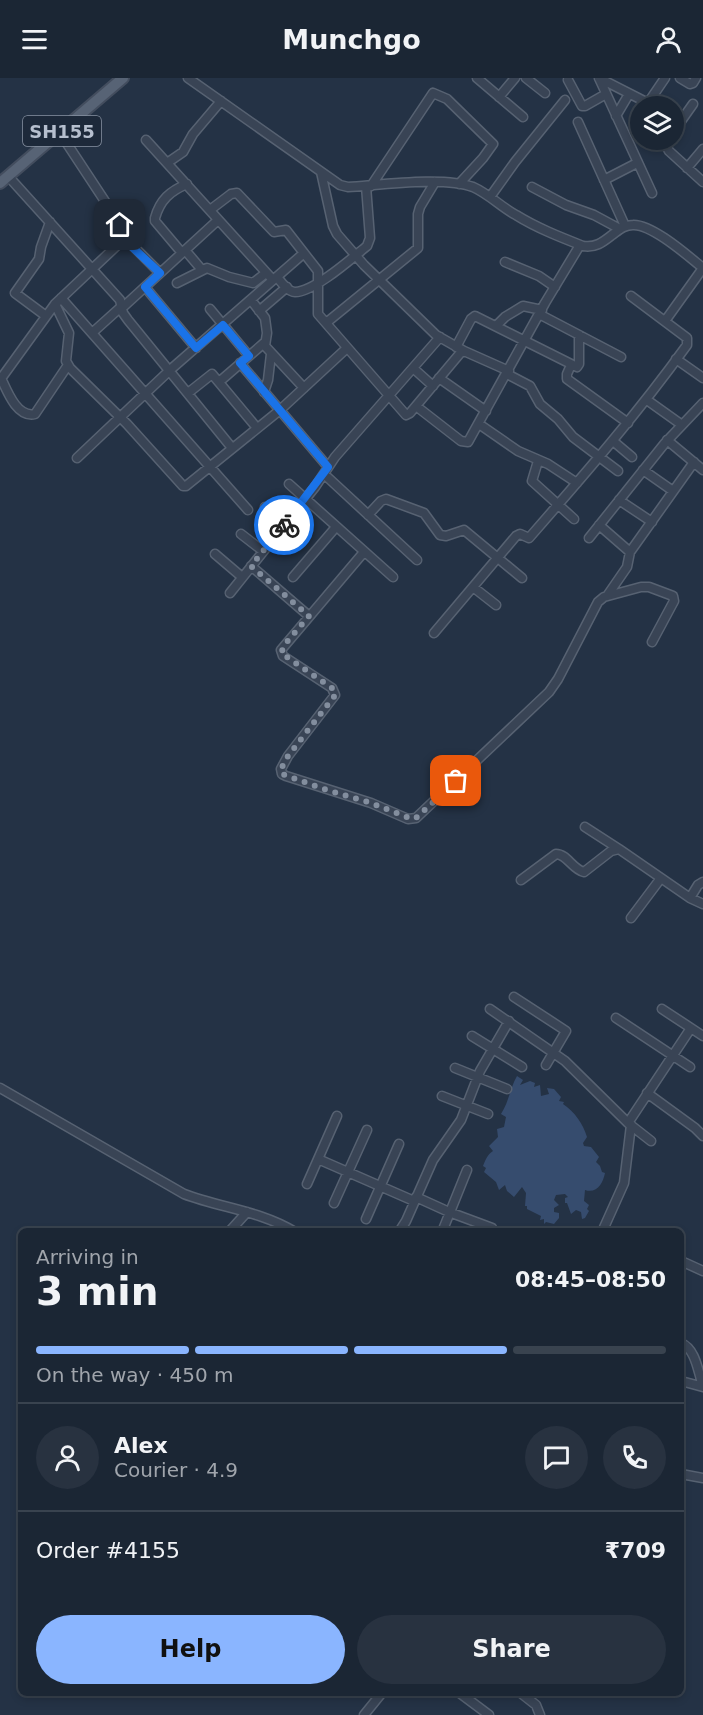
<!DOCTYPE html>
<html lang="en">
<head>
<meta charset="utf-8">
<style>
  :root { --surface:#1b2634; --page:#283240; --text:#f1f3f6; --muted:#a0a5ac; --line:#39434f; --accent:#8ab5ff }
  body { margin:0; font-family:"DejaVu Sans",sans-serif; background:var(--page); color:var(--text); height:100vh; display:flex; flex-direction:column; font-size:22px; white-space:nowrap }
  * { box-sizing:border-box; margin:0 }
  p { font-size:20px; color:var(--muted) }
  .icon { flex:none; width:33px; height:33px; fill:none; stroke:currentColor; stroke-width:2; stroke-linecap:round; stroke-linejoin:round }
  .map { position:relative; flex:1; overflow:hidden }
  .sheet { position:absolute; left:18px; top:1150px; width:666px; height:468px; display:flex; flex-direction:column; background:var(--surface); border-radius:9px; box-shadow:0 3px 9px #0003,0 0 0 2px var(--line) }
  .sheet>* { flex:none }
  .buttons { position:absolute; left:630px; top:18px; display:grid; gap:12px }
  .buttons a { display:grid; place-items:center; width:54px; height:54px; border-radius:50%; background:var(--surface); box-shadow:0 3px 9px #0003,0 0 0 2px var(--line); font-size:30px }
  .pin { position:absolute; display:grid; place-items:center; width:51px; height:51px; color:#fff; margin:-26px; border-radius:12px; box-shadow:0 3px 9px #0006 }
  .courier { position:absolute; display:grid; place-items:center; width:60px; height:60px; margin:-30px; border:4px solid #1a73e8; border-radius:50%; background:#fff; color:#222; box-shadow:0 2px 8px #0007 }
  .overview em { font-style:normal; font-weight:700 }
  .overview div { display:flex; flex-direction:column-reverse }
  .overview { display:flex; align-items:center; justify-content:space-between; height:102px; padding:0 18px }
  h1 { font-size:39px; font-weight:700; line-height:45px }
  .bar { display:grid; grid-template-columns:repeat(4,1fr); gap:9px 6px; align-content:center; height:72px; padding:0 18px }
  .bar i { height:8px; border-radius:4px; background:var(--line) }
  .bar .selected { background:var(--accent) }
  .bar p { grid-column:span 4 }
  .line { display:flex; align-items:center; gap:15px; padding:0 18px; border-top:2px solid var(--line) }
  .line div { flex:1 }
  .round { display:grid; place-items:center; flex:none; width:63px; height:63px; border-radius:32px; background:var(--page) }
  .action { display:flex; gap:12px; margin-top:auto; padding:12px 18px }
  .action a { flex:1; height:69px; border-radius:36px; background:var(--accent); color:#111; font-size:24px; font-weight:700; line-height:69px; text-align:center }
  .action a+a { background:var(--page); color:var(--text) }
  header { display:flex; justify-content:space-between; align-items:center; height:78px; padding:0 18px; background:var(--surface); font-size:27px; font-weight:700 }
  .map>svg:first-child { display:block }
  .water { fill:#364c6e }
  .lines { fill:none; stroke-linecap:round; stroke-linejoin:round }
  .minor-casing { stroke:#576272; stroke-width:11 }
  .major-casing { stroke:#434d5e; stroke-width:14 }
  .minor { stroke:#394455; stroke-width:8 }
  .major { stroke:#576375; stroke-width:10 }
  .done { stroke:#838e9e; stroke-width:6; stroke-dasharray:0 10.8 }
  .route { stroke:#1a73e8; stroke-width:8 }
  .labels { text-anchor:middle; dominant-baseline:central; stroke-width:4.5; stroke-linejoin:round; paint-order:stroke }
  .shield { fill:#1d293a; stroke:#8892a2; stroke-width:1.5 }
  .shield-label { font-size:18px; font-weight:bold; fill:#b6bfce }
</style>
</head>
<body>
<header><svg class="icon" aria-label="menu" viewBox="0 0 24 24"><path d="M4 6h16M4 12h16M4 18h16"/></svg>Munchgo<svg class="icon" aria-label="person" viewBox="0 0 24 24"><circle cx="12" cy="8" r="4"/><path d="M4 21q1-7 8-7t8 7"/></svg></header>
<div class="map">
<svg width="703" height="1637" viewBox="0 0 703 1637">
  <rect width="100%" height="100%" fill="#243245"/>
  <path class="water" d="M517 998 523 1002 520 1007 530 1003 535 1005 534 1009 540 1007 541 1018 549 1016 547 1010 554 1011 561 1019 559 1023 564 1024 563 1026C575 1034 583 1046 587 1059L583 1065 584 1068 591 1069 599 1079 596 1084 600 1088 602 1094 605 1095C603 1105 597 1116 585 1112L584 1123 589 1127 587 1131 589 1133 585 1140 582 1141 581 1134 576 1132 571 1136 567 1125H565V1120L568 1119 565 1116 556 1117 554 1122 559 1127 554 1130V1134L559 1135V1140L554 1146 546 1144 544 1146V1141L540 1142 541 1138 527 1131V1128H525L526 1115 522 1109 514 1119 507 1113 505 1107 499 1112 496 1104 484 1094 486 1090 483 1088C486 1081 487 1077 493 1073L489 1068 498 1059 497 1051 504 1049 506 1039 501 1036C509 1024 510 1010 517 998Z"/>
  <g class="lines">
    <g class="minor-casing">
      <path id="minor" d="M188 0 340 107 348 109C380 107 444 98 473 109 489 116 501 129 516 137 537 150 560 159 583 168 596 170 603 164 612 157 619 152 624 147 633 147 652 146 688 178 703 190
        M477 0 523 39
        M526 0 545 15
        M599 0 652 115
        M599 0 648 25 665 0
        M680 0 690 6 693 5 696 0
        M568 2 582 28H585L606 16
        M499 19 515 0
        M616 38 629 16
        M578 44 625 148
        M674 53 693 26
        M60 55 114 137 125 160 160 195
        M146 62 273 202
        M667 62 665 66 669 73 703 104
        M167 85 183 74 193 56 221 23
        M687 90 703 71
        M321 94 333 148 337 156 364 187 436 257 464 273 509 293
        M8 98 120 222 123 235 128 242 232 370
        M604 102 637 85
        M371 108 433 15 447 21 493 66 483 80 459 106
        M532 109 566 127 594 137 620 151
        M490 119 515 84 565 22
        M210 132 231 116 237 115 274 154 286 152 318 193V236L406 337 410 335 462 273
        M185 172 202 192
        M182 175 155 143V140C160 122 170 113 187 106
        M505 184 539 198 555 209
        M277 199C281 204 288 214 295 214 314 214 352 180 367 168L370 160 366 108
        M177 205 207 190 229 199 253 205 266 195
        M145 209 196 270
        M61 220 248 432
        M251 222 265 240 267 255 265 268 304 310
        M55 226 69 255 66 283 70 290 127 346 183 408H186L280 332 347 270
        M122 230 218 142
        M210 231 249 278
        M259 233 287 209
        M539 236 621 279
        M46 238 15 215 39 181 41 169 50 144
        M665 243 703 190
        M326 245 418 170V136L420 129 435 104
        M496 248 505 239 523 228 542 232
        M92 255 122 228
        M456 269 471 241 475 238 577 289 579 286V257
        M676 281 703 300
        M240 285 328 389
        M571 287 567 296V301L628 345
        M413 290 433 308
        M507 296 530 308 540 326 558 341 573 359 618 393
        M1 300C7 313 17 340 35 336L68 287
        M439 300 486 333
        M0 302 55 226 125 160
        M219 304 264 265
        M264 314 268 302 271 276
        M188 315 212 296 257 350
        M647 322 682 347
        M416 328 461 363 468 364 545 225 580 167
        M479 346 518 373 548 386 577 405
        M667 362 703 392
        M613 363 632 379
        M77 380 170 292 304 175
        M538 383 532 403 574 441
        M643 392 673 413
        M324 396 417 482
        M289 406 393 499
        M619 422 652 444
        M265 429 284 447
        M368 437 381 423 386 421 424 435 440 457 446 458 464 452 522 500
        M599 447 630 474
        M241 456 263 473
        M589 460 665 365 703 325
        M364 474 281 572 283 578 332 610 335 617 288 678 281 691 282 696 286 698 371 725 408 741 416 740 549 614 558 601 598 524 604 519 641 509H649L673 518 674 523 652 564
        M215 476 242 499
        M251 488 309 538
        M293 499 336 449
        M473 509 496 527
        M230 515 315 409 335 379 440 259
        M607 518 627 489 630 474 694 384
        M434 555 516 458 520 456 529 460C584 397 638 335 687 267V260L631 218
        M585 749 619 771
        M521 802 556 776C567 776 572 791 584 794L611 773 619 771 690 820 703 826
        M690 820 698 807 703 804
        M631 840 661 800
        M514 919 566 953 546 987
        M490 931 565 983 628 1045 651 1063
        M662 931 703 958
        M616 940 690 989
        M472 958 522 989
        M455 990 507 1011
        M0 1010 184 1116C221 1130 261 1133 295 1154
        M647 1015 695 1050 703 1058
        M442 1018 488 1036
        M628 1045 691 950
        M318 1081 414 1123
        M307 1106 337 1038
        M416 1119 449 1134 492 1150
        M334 1125 367 1052
        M366 1141 399 1066
        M229 1154 247 1134
        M399 1154 406 1143 433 1082 461 1042 480 993 509 943
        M442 1154 467 1092
        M602 1154 624 1105 631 1047
        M681 1183 703 1193
        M681 1265C696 1271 698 1294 703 1308
        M681 1303 703 1309
        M681 1396 703 1400
        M461 1616 489 1637
        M522 1616 536 1627 540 1637
        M364 1637 381 1616"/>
    </g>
    <g class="major-casing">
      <path id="major" d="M0 105 123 0"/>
    </g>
    <use href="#minor" class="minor"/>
    <use href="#major" class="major"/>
  </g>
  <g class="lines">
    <path class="done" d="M284 447 251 488 309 538 285 566 281 575 332 610 336 616 288 678 281 691 282 696 327 712 371 725 412 741 416 740 456 703"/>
    <path class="route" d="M120 147 130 167 160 195 145 209 196 270 223 247 249 278 240 285 328 389 284 447"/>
  </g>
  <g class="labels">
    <rect class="shield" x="23" y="38" width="78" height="30" rx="4.5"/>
    <g class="shield-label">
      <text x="62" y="53">SH155</text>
    </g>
  </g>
</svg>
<div class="buttons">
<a><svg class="icon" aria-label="layers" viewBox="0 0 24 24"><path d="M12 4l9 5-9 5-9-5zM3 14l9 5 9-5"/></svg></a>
</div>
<div class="pin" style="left:456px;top:703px;background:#ea580c"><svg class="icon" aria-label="bag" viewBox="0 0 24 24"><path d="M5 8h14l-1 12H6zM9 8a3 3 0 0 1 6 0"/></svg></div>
<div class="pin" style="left:120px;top:147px;background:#1f2937"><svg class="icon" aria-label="home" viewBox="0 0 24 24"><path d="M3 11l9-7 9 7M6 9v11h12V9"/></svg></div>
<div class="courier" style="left:284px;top:447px"><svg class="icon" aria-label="bike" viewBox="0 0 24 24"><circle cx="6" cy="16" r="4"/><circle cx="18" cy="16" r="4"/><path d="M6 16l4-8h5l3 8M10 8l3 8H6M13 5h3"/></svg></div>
<section class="sheet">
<div class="overview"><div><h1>3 min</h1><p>Arriving in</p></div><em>08:45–08:50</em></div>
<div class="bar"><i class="selected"></i><i class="selected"></i><i class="selected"></i><i></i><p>On the way · 450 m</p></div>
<div class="line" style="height:108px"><a class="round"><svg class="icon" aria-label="person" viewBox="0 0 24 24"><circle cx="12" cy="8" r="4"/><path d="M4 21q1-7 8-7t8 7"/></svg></a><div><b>Alex</b><p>Courier · 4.9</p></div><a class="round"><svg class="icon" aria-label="chat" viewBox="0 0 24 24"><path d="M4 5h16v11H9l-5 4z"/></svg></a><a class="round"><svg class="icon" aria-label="phone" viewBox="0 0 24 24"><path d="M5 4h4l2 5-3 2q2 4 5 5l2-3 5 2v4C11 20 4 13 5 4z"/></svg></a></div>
<div class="line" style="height:78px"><div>Order #4155</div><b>₹709</b></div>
<div class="action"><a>Help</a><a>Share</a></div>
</section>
</div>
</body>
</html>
